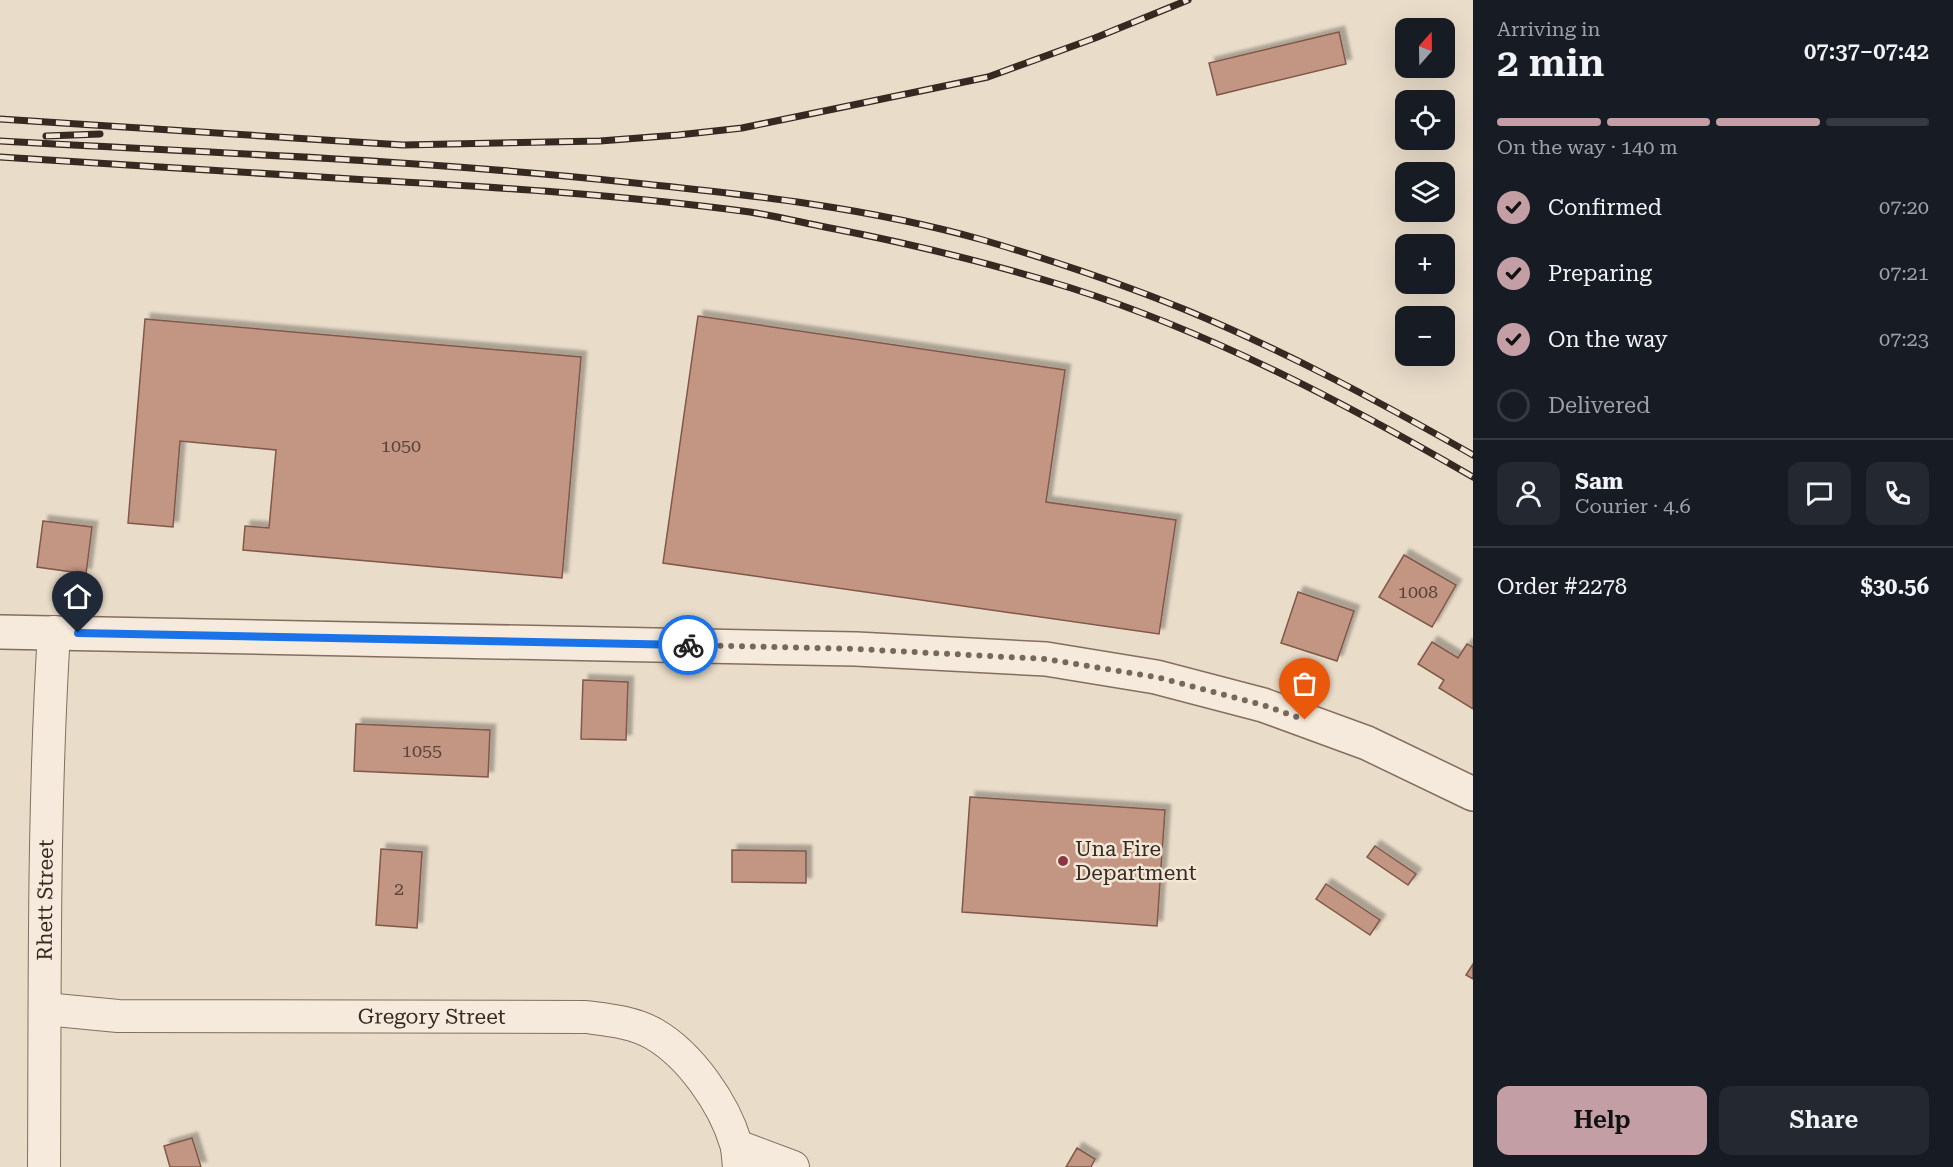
<!DOCTYPE html>
<html lang="en">
<head>
<meta charset="utf-8">
<style>
  :root { --surface:#171b24; --page:#242831; --text:#f1f3f6; --muted:#9ea1a6; --line:#363941; --accent:#c49ea5 }
  body { margin:0; font-family:"Roboto Serif",serif; background:var(--page); color:var(--text); height:100vh; display:flex; flex-direction:column; font-size:22px; white-space:nowrap }
  * { box-sizing:border-box; margin:0 }
  p { font-size:20px; color:var(--muted) }
  .icon { flex:none; width:33px; height:33px; fill:none; stroke:currentColor; stroke-width:2; stroke-linecap:round; stroke-linejoin:round }
  .map { position:relative; flex:1; overflow:hidden }
  .side { display:flex; flex-direction:column; background:var(--surface); width:480px }
  .side>* { flex:none }
  .needle { width:39px; rotate:20deg }
  .buttons { position:absolute; left:1395px; top:18px; display:grid; gap:12px }
  .buttons a { display:grid; place-items:center; width:60px; height:60px; border-radius:12px; background:var(--surface); box-shadow:0 6px 24px #0002; font-size:30px }
  .pin { position:absolute; display:grid; place-items:center; width:51px; height:51px; color:#fff; margin:-62px -26px; border-radius:50% 50% 50% 0; rotate:-45deg; box-shadow:0 0 6px #0007 }
  .pin .icon { rotate:45deg }
  .courier { position:absolute; display:grid; place-items:center; width:60px; height:60px; margin:-30px; border:4px solid #1a73e8; border-radius:50%; background:#fff; color:#222; box-shadow:0 2px 8px #0007 }
  .headline em { font-style:normal; font-weight:600 }
  .headline div { display:flex; flex-direction:column-reverse }
  .headline { display:flex; align-items:center; justify-content:space-between; height:102px; padding:0 24px }
  h1 { font-size:39px; font-weight:600; line-height:45px }
  .bar { display:grid; grid-template-columns:repeat(4,1fr); gap:9px 6px; align-content:center; height:72px; padding:0 24px }
  .bar i { height:8px; border-radius:4px; background:var(--line) }
  .bar .selected { background:var(--accent) }
  .bar p { grid-column:span 4 }
  .line { display:flex; align-items:center; gap:15px; padding:0 24px; border-top:2px solid var(--line) }
  .line div { flex:1 }
  .round { display:grid; place-items:center; flex:none; width:63px; height:63px; border-radius:12px; background:var(--page) }
  ol { padding:0 24px; list-style:none }
  li { display:flex; align-items:center; gap:18px; height:66px }
  li p { margin-inline-start:auto }
  li .icon { padding:6px; border-radius:50%; background:var(--accent); color:#111; stroke-width:4 }
  li:last-child { color:var(--muted) }
  li i { width:33px; height:33px; border:3px solid var(--line); border-radius:50% }
  .primary-button { display:flex; gap:12px; margin-top:auto; padding:12px 24px }
  .primary-button a { flex:1; height:69px; border-radius:12px; background:var(--accent); color:#111; font-size:24px; font-weight:600; line-height:69px; text-align:center }
  .primary-button a+a { background:var(--page); color:var(--text) }
  main { display:flex; flex:1; min-height:0 }
  .map>svg:first-child { display:block }
  .building { fill:#c39683; stroke:#805848; stroke-width:1.5; filter:url(#shadow) }
  .lines { fill:none; stroke-linecap:round; stroke-linejoin:round }
  .minor-casing { stroke:#846e5f; stroke-width:34 }
  .tertiary-casing { stroke:#846e5f; stroke-width:36 }
  .minor { stroke:#f5eadb; stroke-width:32 }
  .tertiary { stroke:#f5eadb; stroke-width:33 }
  .rail-casing { stroke:#362921; stroke-width:7 }
  .rail { stroke:#f2e7d7; stroke-width:4.5; stroke-dasharray:14; stroke-linecap:butt }
  .done { stroke:#75685c; stroke-width:6; stroke-dasharray:0 10.8 }
  .route { stroke:#1a73e8; stroke-width:8 }
  .poi-dot { fill:#8c3641; stroke:#f2e7d7; stroke-width:2 }
  .labels { text-anchor:middle; dominant-baseline:central; stroke-width:5; stroke-linejoin:round; paint-order:stroke }
  .number-label { font-size:18px; fill:#59443a }
  .poi-label { font-size:21px; fill:#362921; stroke:#f2e7d7; text-anchor:start }
  .street-label { font-size:21px; fill:#362921; stroke:#f2e7d7 }
</style>
</head>
<body>
<main>
<div class="map">
<svg width="1473" height="1167" viewBox="0 0 1473 1167">
  <defs>
    <filter id="shadow"><feDropShadow dx="5.5" dy="-5.5" stdDeviation="1.5" flood-color="#0004"/></filter>
  </defs>
  <rect width="100%" height="100%" fill="#e9dcc9"/>
  <path class="building" d="M1339 32 1346 64 1217 95 1209 63Z
    M698 316 1065 370 1046 502 1176 520 1159 634 663 563Z
    M145 319 581 357 562 578 243 550 245 526 269 528 276 450 180 441 173 527 128 523Z
    M43 521 92 527 86 574 37 567Z
    M1404 555 1456 585 1432 627 1379 597Z
    M1298 592 1354 611 1337 661 1281 643Z
    M1432 642 1458 658 1467 644 1473 647V709L1439 688 1444 680 1418 664Z
    M583 680 628 682 626 740 581 739Z
    M356 724 490 730 488 777 354 771Z
    M970 797 1165 810 1157 926 962 912Z
    M1375 846 1416 874 1408 885 1367 857Z
    M381 849 422 852 417 928 376 925Z
    M732 850 806 851V883L732 882Z
    M1326 884 1380 920 1370 935 1316 899Z
    M1473 964V979L1466 975Z
    M192 1138 201 1167H170L164 1146Z
    M1077 1148 1095 1159 1091 1167H1066Z"/>
  <g class="lines">
    <g class="minor-casing">
      <g id="minor">
        <path id="s1" d="M45 1009 118 1016 586 1017C609 1020 633 1022 654 1034 690 1055 724 1103 736 1144 738 1151 738 1159 739 1167"/>
        <path d="M737 1146 793 1167"/>
        <path id="s2" d="M44 1167C45 989 43 810 54 632"/>
      </g>
    </g>
    <g class="tertiary-casing">
      <path id="tertiary" d="M0 632 856 649 1046 659 1156 677 1263 705 1367 743 1473 794"/>
    </g>
    <use href="#minor" class="minor"/>
    <use href="#tertiary" class="tertiary"/>
    <g class="rail-casing">
      <path id="rail" d="M0 119 403 145 600 141 678 135 742 128 988 77 1095 38 1188 0
        M46 136 100 134
        M0 141C212 153 424 160 635 183 752 195 870 208 983 240 1051 260 1120 283 1186 310 1285 351 1380 402 1473 455
        M0 157C123 165 245 172 368 180 495 187 623 195 750 212 775 216 800 222 825 227 908 243 990 263 1071 288 1212 333 1345 403 1473 477"/>
    </g>
    <use href="#rail" class="rail"/>
  </g>
  <g class="lines">
    <path class="done" d="M688 645 856 649 1046 659 1156 677 1263 705 1305 720"/>
    <path class="route" d="M78 633 688 645"/>
  </g>
  <circle class="poi-dot" cx="1063" cy="861" r="6"/>
  <g class="labels">
    <g class="number-label">
      <text x="401" y="445">1050</text>
      <text x="1418" y="591">1008</text>
      <text x="422" y="750">1055</text>
      <text x="399" y="888">2</text>
    </g>
    <g class="poi-label">
      <text x="1075" y="849">Una Fire<tspan x="1075" dy="24">Department</tspan></text>
    </g>
    <g class="street-label">
      <text stroke="none"><textPath href="#s2" startOffset="267">Rhett Street</textPath></text>
      <text stroke="none"><textPath href="#s1" startOffset="387">Gregory Street</textPath></text>
    </g>
  </g>
</svg>
<div class="buttons">
<a><svg class="needle" viewBox="-14 -14 28 28"><path d="M0-13l5 13h-10z" fill="#e53935"/><path d="M0 13l5-13h-10z" fill="#9ea1a6"/></svg></a>
<a><svg class="icon" aria-label="locate" viewBox="0 0 24 24"><circle cx="12" cy="12" r="6"/><path d="M12 2v4M12 18v4M2 12h4M18 12h4"/></svg></a>
<a><svg class="icon" aria-label="layers" viewBox="0 0 24 24"><path d="M12 4l9 5-9 5-9-5zM3 14l9 5 9-5"/></svg></a>
<a>+</a>
<a>−</a>
</div>
<div class="pin" style="left:1305px;top:720px;background:#ea580c"><svg class="icon" aria-label="bag" viewBox="0 0 24 24"><path d="M5 8h14l-1 12H6zM9 8a3 3 0 0 1 6 0"/></svg></div>
<div class="pin" style="left:78px;top:633px;background:#1f2937"><svg class="icon" aria-label="home" viewBox="0 0 24 24"><path d="M3 11l9-7 9 7M6 9v11h12V9"/></svg></div>
<div class="courier" style="left:688px;top:645px"><svg class="icon" aria-label="bike" viewBox="0 0 24 24"><circle cx="6" cy="16" r="4"/><circle cx="18" cy="16" r="4"/><path d="M6 16l4-8h5l3 8M10 8l3 8H6M13 5h3"/></svg></div>
</div>
<section class="side">
<div class="headline"><div><h1>2 min</h1><p>Arriving in</p></div><em>07:37–07:42</em></div>
<div class="bar"><i class="selected"></i><i class="selected"></i><i class="selected"></i><i></i><p>On the way · 140 m</p></div>
<ol>
<li><svg class="icon" aria-label="check" viewBox="0 0 24 24"><path d="M5 12l5 5 9-10"/></svg>Confirmed<p>07:20</p></li>
<li><svg class="icon" aria-label="check" viewBox="0 0 24 24"><path d="M5 12l5 5 9-10"/></svg>Preparing<p>07:21</p></li>
<li><svg class="icon" aria-label="check" viewBox="0 0 24 24"><path d="M5 12l5 5 9-10"/></svg>On the way<p>07:23</p></li>
<li><i></i>Delivered</li>
</ol>
<div class="line" style="height:108px"><a class="round"><svg class="icon" aria-label="person" viewBox="0 0 24 24"><circle cx="12" cy="8" r="4"/><path d="M4 21q1-7 8-7t8 7"/></svg></a><div><b>Sam</b><p>Courier · 4.6</p></div><a class="round"><svg class="icon" aria-label="chat" viewBox="0 0 24 24"><path d="M4 5h16v11H9l-5 4z"/></svg></a><a class="round"><svg class="icon" aria-label="phone" viewBox="0 0 24 24"><path d="M5 4h4l2 5-3 2q2 4 5 5l2-3 5 2v4C11 20 4 13 5 4z"/></svg></a></div>
<div class="line" style="height:78px"><div>Order #2278</div><b>$30.56</b></div>
<div class="primary-button"><a>Help</a><a>Share</a></div>
</section>
</main>
</body>
</html>
